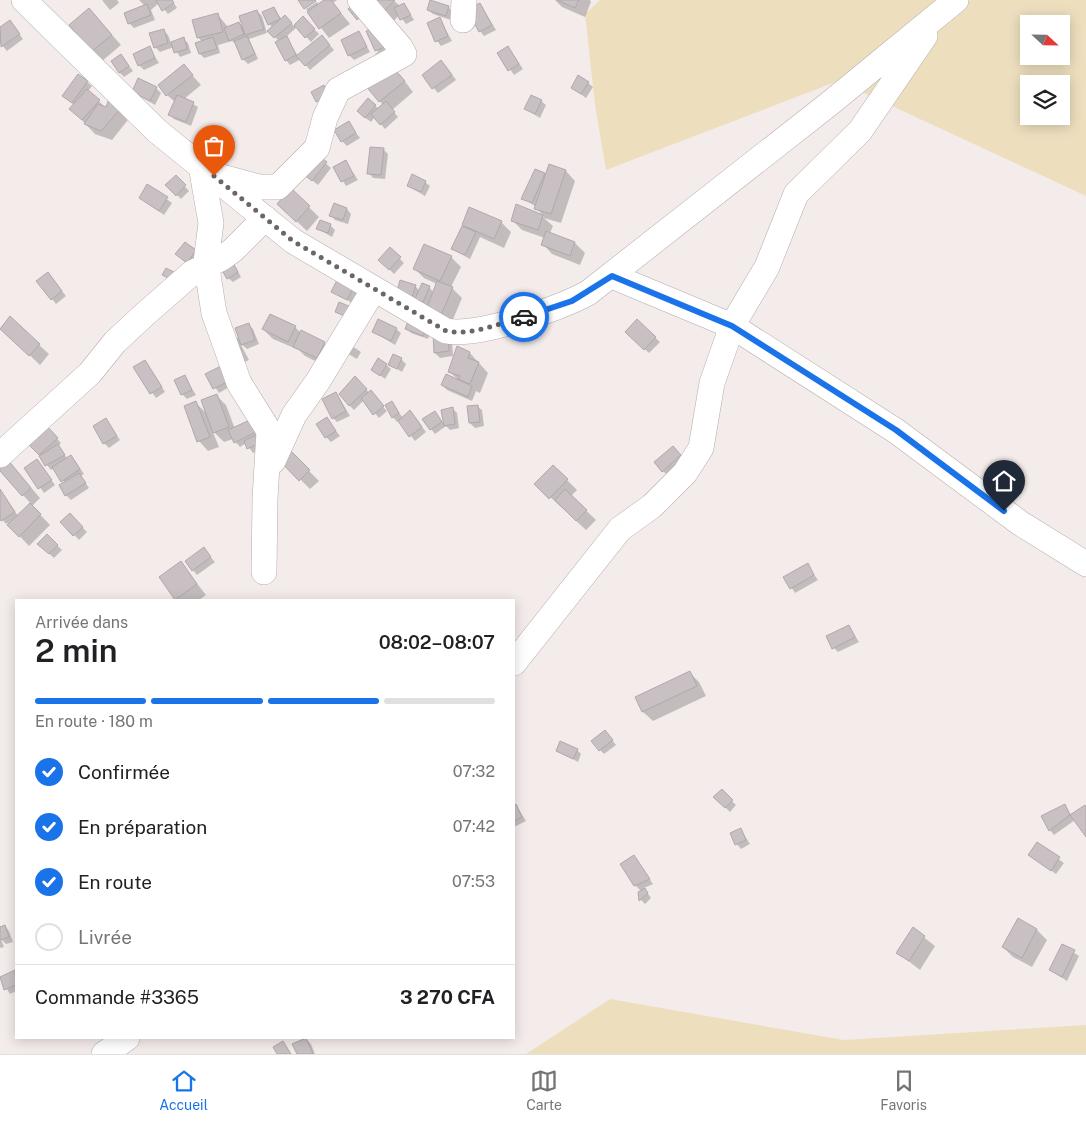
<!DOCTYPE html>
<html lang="fr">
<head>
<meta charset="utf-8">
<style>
  :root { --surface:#fff; --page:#f2f2f2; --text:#202124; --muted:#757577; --line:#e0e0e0; --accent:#1a73e8 }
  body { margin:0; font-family:"Public Sans",sans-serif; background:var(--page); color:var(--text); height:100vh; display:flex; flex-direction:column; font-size:19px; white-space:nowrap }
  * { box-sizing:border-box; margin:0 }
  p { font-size:16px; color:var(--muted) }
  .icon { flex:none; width:28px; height:28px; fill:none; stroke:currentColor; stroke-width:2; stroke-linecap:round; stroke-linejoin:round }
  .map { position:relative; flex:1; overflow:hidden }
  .panel { position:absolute; left:15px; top:599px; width:500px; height:440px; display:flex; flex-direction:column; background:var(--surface); border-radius:0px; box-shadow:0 2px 12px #0003 }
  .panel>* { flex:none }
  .needle { width:32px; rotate:112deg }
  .buttons { position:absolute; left:1020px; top:15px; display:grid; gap:10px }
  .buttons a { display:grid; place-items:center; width:50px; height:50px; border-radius:0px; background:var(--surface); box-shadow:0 2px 12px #0003; font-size:25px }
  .pin { position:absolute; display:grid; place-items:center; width:42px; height:42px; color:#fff; margin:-51px -21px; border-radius:50% 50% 50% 0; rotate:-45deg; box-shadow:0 0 5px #0007 }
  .pin .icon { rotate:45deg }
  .courier { position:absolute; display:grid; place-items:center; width:50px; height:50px; margin:-25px; border:4px solid #1a73e8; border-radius:50%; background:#fff; color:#222; box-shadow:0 1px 6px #0007 }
  .head em { font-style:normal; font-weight:600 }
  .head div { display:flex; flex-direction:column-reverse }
  .head { display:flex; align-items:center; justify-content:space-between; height:85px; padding:0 20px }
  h1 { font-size:32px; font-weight:600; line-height:38px }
  .bar { display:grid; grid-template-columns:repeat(4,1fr); gap:8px 5px; align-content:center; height:60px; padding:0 20px }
  .bar i { height:6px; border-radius:4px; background:var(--line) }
  .bar .active { background:var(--accent) }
  .bar p { grid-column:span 4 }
  .line { display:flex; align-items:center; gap:12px; padding:0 20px; border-top:1px solid var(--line) }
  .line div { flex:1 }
  ol { padding:0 20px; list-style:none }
  li { display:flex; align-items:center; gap:15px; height:55px }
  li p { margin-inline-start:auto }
  li .icon { padding:5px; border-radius:50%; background:var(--accent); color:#fff; stroke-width:4 }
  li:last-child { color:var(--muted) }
  li i { width:28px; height:28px; border:2px solid var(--line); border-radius:50% }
  .menu { display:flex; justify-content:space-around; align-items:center; height:70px; border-top:1px solid var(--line); background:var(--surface); font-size:14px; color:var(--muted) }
  .menu a { display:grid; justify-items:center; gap:2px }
  .menu .active { color:var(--accent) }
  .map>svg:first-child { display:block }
  .green { fill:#eddfbe; fill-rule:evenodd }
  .shadow { fill:#0003 }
  .building { fill:#c8c0c3; stroke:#b0a8ab }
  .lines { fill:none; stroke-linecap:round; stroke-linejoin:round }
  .minor-casing { stroke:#b5adac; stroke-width:26 }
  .minor { stroke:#fff; stroke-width:25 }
  .done { stroke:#6c6766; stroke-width:5; stroke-dasharray:0 9 }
  .route { stroke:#1a73e8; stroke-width:6 }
</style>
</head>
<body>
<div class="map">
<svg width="1086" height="1054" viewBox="0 0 1086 1054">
  <rect width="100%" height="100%" fill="#f4eceb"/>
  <path class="green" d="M600 0H1086V196L838 81 606 170 595 105 585 14ZM1029 24H1061V56H1029ZM1029 84H1061V116H1029Z
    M610 999 844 1040 1086 1025V1054H526Z"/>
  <path class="shadow" d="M102 0H117L119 3 110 10Z
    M139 0H172L177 8 168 14 159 3 151 10 155 20 134 28 129 23 145 6Z
    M325 0H337L333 3 350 24 329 38 306 9 317 2 319 5Z
    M372 0H393L400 6 404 4 414 20 406 24 399 15 393 22Z
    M555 0H590L591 2 585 17 562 7Z
    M431 2 449 8 453 12 451 20 433 14 428 10Z
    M480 4 496 30 484 36 480 31Z
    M274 8 282 20 285 17 294 26 303 18 319 34 311 42 297 27 286 37 298 56 326 41 334 50 310 70 301 59 290 65 286 60 279 41 269 31 273 28 269 24Z
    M89 9 121 45 102 61 92 51Z
    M257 11 262 16 267 33 249 39 258 59 248 64 243 59 236 44 232 41 218 45 220 53 204 58 200 54 202 42 198 37 218 15 228 27 239 23 245 29Z
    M439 18 452 41 441 46 437 41Z
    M10 22 23 39 7 51 0 43V29Z
    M163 30 168 35 171 43 183 39 188 43 191 53 180 57 174 47 160 52 155 47Z
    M368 32 391 45 379 61 375 54 378 52Z
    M359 33 370 52 354 60 349 55Z
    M149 47 159 63 144 70 139 65Z
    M508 47 523 69 514 75 499 53Z
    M121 55 133 71 124 77 120 73Z
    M184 66 201 85 184 99 198 107 191 126 174 119 170 115 175 102 167 95Z
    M446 66 456 80 438 93 423 75Z
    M400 75 413 92 392 110 398 117 385 129 375 117 371 122 363 116 368 100 379 109 383 105 366 85Z
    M87 82 92 86 88 91 106 108 110 98 131 116 112 140 95 134 71 109 74 105 64 96Z
    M588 83 593 87 586 98 572 88Z
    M156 88 161 93 155 105 133 92Z
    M541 101 546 105 540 118 526 109Z
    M348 122 360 138 347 146 342 141Z
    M383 149 388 154 385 179 373 178 369 173Z
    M317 156 331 168 318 185 308 177Z
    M346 162 358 180 346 186 335 168Z
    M566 171 575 181 561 223 544 218 553 226 550 233 575 243 585 253 580 265 552 254 543 244 545 238 522 230 512 220 517 206 544 217 536 207 523 198 544 174 547 177Z
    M176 177 189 191 181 199 167 185Z
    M425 182 430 186 425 196 408 186Z
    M148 186 172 203 164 215 140 198Z
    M291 190 319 217 307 231 288 213Z
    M334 205 347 209 351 214 348 224 335 220 331 215Z
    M470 209 501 222 511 232 504 248 480 237 470 259 452 249 470 231 463 224Z
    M330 225 335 230 332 237 318 229Z
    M390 249 404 263 394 274 380 260Z
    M195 251 200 256 192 266 182 258Z
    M451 257 461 267 451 287 462 298 451 324 417 299H402L415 286 420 291 429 287 434 293 437 284 424 278 415 269Z
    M234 264 241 277 233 282 228 278Z
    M48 273 66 296 56 304 52 299Z
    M359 289 352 303 332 291Z
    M10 318 49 354 40 365 1 328Z
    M637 321 660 342 649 353 627 332Z
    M248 324 253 329 259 344 247 349 240 343 249 360 241 364 233 334 242 342Z
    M295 327 301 333 324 343 334 353 327 367 305 356 299 350 273 339 263 329Z
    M432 328 428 339 411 333 407 329Z
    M396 329 401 333 395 345 374 332Z
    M434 335 452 339 453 356 440 358 435 353Z
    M345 341 361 352 357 359 345 352Z
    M470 353 488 373 480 393 476 391 472 401 447 390 442 385 459 381 450 372Z
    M401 359 406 364 402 372 390 365Z
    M145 361 165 392 156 398 135 367Z
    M386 365 391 369 385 379 373 370Z
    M207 375 236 383 219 393Z
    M184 376 196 395 187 399 182 394Z
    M355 378 387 411 379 418 364 400 354 410 350 406Z
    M336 393 350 416 337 422 333 418Z
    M217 396 226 405 235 429 252 421 264 448 253 453 246 443 240 447 233 439 224 442 212 430 219 447 208 451 199 441 196 403 208 415Z
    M392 403 403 418 414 416 426 432 415 441 399 420 397 422 393 417Z
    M477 406 482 410 484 426 475 428 470 423 468 407Z
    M452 408 457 413 459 428 450 430 446 426 435 434 431 429 435 412 445 425Z
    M327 419 340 436 331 442 326 437Z
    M106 420 120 440 109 448 104 443Z
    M47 428 61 443 58 446 67 458 70 456 75 461 84 474 81 476 89 488 71 500 66 495 65 483 54 468 51 470 30 444Z
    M288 450 319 481 310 489 279 458Z
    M677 452 684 461 667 475 663 471Z
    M8 461 40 498 32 506 50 525 29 546 9 525 12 521 6 524 0 517V490L18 516 31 504 0 469Z
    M37 461 55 485 44 493 26 468Z
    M553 466 577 490 571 496 596 520 586 530 536 484Z
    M70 515 87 532 79 540 62 522Z
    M47 536 62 550 54 558 39 544Z
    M208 554 215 562 197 575 193 570Z
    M181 563 206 595 199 600H177L161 577Z
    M807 565 818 580 795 593 785 577Z
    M849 626 859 642 838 652 834 648Z
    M689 672 699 682 706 696 653 721 643 712 637 697Z
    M609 736 616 745 604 754 600 750Z
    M577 750 581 754 578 762 558 751Z
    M722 791 736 805 730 812 715 797Z
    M516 805 526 821 514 827V806Z
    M1065 806 1072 816 1086 808V835L1075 820 1054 835 1050 830Z
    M741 830 750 844 741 849 737 844Z
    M1037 844 1064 863 1056 874 1030 855Z
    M634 857 653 884 644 888 651 898 645 904 641 900 639 892 641 891 635 885Z
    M1018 920 1037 930 1047 940 1032 967 1013 957 1003 947Z
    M5 926 9 931 13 942 6 944 1 939 4 947 0 948V928Z
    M913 929 935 946 920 970 898 953Z
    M1062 945 1079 956 1067 981 1050 970Z
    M14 972 16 991 10 994 0 978Z
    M306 1039 311 1044 315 1054H298Z"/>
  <path class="building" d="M156 0H172L174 3 162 11Z
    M298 0H315L316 1 304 9Z
    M324 0H331L341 13 319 29 307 12Z
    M370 0H395L382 13Z
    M430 0 449 6 446 16 427 10Z
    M557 0H579L575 8Z
    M357 1 366 12 357 20 348 9Z
    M404 3 411 15 400 20 394 8Z
    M480 3 492 25 479 32 467 10Z
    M147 4 151 15 128 24 124 13Z
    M274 7 280 19 268 25 262 12Z
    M89 8 112 35 91 52 69 25Z
    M257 10 264 29 245 35 239 16Z
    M218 13 223 32 197 38 192 20Z
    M285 15 292 23 274 38 267 31Z
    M303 16 315 29 305 38 294 25Z
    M440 17 448 36 435 42 427 23Z
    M10 20 20 34 1 47 0 27Z
    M239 22 244 34 229 41 224 28Z
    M380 25 389 45 375 51 366 31Z
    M164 29 168 43 154 48 149 33Z
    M359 31 367 47 348 56 341 40Z
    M322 35 330 45 305 66 296 56Z
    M247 36 255 54 242 60 234 41Z
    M287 36 296 55 285 61 275 42Z
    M184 37 187 49 174 53 171 42Z
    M213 37 217 49 199 54 195 43Z
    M150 46 155 58 138 66 133 54Z
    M508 46 519 64 508 71 497 53Z
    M121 54 129 66 119 73 111 61Z
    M441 60 452 75 432 89 422 75Z
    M184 64 193 75 166 96 158 85Z
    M390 64 405 81 379 102 365 85Z
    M78 74 88 81 72 103 62 96Z
    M578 75 589 82 581 94 571 88Z
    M138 78 157 87 150 101 132 92Z
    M324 85 329 96 316 102 311 92Z
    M87 89 100 100 82 120 69 109Z
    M177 95 194 102 186 122 168 115Z
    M531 95 542 100 535 114 524 109Z
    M110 96 123 106 101 131 84 124 98 104 106 107Z
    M368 98 376 105 365 118 357 111Z
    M386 101 395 112 380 125 371 114Z
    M349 121 356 133 341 142 334 130Z
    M370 147 384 148 381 175 367 174Z
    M316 154 327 162 312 181 302 173Z
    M346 160 354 176 341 182 333 167Z
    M549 164 566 170 551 214 534 209Z
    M535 169 545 173 532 203 521 199Z
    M412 174 426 181 421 192 407 186Z
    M176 175 186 185 176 196 165 185Z
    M147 184 168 197 159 211 139 198Z
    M291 188 310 206 296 222 277 204Z
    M334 203 347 208 343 220 329 216Z
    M516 204 543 215 538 230 511 221Z
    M469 207 502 221 494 239 462 225Z
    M320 220 331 224 328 233 316 229Z
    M462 226 476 232 465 255 451 249Z
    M546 231 575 242 570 256 541 245Z
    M185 242 196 250 187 263 175 254Z
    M424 244 452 256 440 281 413 269Z
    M390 247 401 257 389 270 378 260Z
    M230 258 238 272 227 279 219 265Z
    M166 268 174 272 170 279 162 275Z
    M48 272 62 291 51 300 36 281Z
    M339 276 355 284 347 300 331 292Z
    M400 280 416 285 411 300 396 295Z
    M437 281 453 287 441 315 426 310Z
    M422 283 430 286 423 302 415 299Z
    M339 302 351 307 347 317 335 312Z
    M270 314 296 326 288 342 262 329Z
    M10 316 40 344 29 356 0 329Z
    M410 316 428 323 423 336 405 329Z
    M378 319 397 328 391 341 372 332Z
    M637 319 656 337 644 350 625 332Z
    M249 323 255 340 241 345 235 328Z
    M301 330 325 342 317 358 293 347Z
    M433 334H448L449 351 434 353Z
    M457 346 470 352 468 358 479 362 470 384 458 379 460 376 448 372Z
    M393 354 402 358 397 369 388 365Z
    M378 358 387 364 380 376 371 370Z
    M145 360 162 387 150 394 133 367Z
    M225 364 233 379 213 389 205 374Z
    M446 374 472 386 468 397 441 385Z
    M185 375 192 390 181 395 174 380Z
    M355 376 367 389 349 406 339 394Z
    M371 390 384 406 373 415 361 398Z
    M336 392 346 411 332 419 322 399Z
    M217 394 229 427 213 433 201 400Z
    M196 401 210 437 197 442 184 406Z
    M392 401 399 413 392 418 385 405Z
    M478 405 480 422 469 423 467 406Z
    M453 407 455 424 444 426 441 410Z
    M410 410 422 427 409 437 398 421Z
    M435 411 442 422 430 430 422 419Z
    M327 417 336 431 325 438 316 424Z
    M106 418 117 436 103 444 93 426Z
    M252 419 258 431 234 443 228 430Z
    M47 426 58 438 39 455 28 444Z
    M256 435 260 443 247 449 244 441Z
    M58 444 65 455 45 466 39 456Z
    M673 446 681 455 662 472 654 462Z
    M288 448 310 470 299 481 277 458Z
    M71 455 80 469 61 482 52 467Z
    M37 459 52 480 38 489 24 468Z
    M8 460 31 488 22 496 0 471V466Z
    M553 465 568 479 549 499 534 484Z
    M79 473 86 483 65 496 59 485Z
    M0 489 15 512 1 521 0 519Z
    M565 489 587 510 576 521 555 500Z
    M30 503 41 514 19 537 7 525Z
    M70 513 83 527 73 536 60 522Z
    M47 534 58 545 49 554 37 544Z
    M204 547 211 557 192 571 185 561Z
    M181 561 197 584 175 600 159 577Z
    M808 563 814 575 790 589 783 577Z
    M849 625 855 637 832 649 826 636Z
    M690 671 697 686 642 712 635 697Z
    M605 730 613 740 599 751 591 741Z
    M560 741 578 749 573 759 556 751Z
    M722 789 733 800 725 808 713 797Z
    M516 804 522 817 514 821V805Z
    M1065 804 1070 815 1049 831 1041 816Z
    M1085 805 1086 807V837L1070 815Z
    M741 828 746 840 735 845 730 833Z
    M1037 842 1060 857 1051 871 1028 855Z
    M634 855 650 879 634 886 620 864Z
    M645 888 648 893 639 901 638 892Z
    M1018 918 1037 929 1022 958 1002 947Z
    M5 925 9 937 0 940V927Z
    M913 927 925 936 909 961 896 953Z
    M1062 944 1075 950 1062 977 1049 970Z
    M15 970 16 985 4 990 0 977Z
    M306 1038 313 1054H297L292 1044Z
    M283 1041 291 1054H277L273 1047Z"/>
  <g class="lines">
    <g class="minor-casing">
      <path id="minor" d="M24 0 157 131 293 241 446 331C478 337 558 309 588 293L829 104 956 0
        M463 20 464 0
        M201 166 211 223 206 262 214 313 239 383 269 431 265 499 264 572
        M222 177 259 187H278L317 148 325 118 338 90 404 54 400 47 360 0
        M612 276 732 326 896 431 1020 523 1086 564
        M0 455 90 373 115 342 144 315 192 273 222 258 233 250 265 218
        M273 461 294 415 318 381 374 289
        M514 663 620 529 652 506 685 473 701 448 712 383 732 326 767 267 796 194 860 131 925 36
        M104 1054 127 1038"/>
    </g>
    <use href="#minor" class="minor"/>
  </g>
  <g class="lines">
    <path class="done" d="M214 176 293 241 446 331C472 336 500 323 524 317"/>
    <path class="route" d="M524 317 572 301 612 276 732 326 896 430 1004 511"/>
  </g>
</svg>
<div class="buttons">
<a><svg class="needle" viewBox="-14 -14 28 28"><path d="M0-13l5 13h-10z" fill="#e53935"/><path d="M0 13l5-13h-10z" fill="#757577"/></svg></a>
<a><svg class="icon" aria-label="layers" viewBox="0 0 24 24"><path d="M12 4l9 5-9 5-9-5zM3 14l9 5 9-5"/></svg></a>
</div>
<div class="pin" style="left:214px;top:176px;background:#ea580c"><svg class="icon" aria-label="bag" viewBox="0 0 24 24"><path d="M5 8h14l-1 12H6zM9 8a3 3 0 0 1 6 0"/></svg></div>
<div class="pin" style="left:1004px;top:511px;background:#1f2937"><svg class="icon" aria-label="home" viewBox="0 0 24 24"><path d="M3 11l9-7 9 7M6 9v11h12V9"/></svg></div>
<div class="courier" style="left:524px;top:317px"><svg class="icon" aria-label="car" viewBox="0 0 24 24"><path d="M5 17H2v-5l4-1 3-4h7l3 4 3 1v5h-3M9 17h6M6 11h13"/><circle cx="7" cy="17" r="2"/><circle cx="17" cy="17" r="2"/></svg></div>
<section class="panel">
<div class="head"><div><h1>2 min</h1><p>Arrivée dans</p></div><em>08:02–08:07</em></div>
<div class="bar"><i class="active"></i><i class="active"></i><i class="active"></i><i></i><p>En route · 180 m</p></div>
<ol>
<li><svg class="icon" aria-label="check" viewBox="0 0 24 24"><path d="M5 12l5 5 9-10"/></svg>Confirmée<p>07:32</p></li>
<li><svg class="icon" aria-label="check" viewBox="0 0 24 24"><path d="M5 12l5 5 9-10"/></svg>En préparation<p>07:42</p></li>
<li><svg class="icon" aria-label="check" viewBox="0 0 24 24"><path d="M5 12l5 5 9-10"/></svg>En route<p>07:53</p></li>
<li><i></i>Livrée</li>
</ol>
<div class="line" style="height:65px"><div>Commande #3365</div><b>3 270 CFA</b></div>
</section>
</div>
<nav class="menu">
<a class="active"><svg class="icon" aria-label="home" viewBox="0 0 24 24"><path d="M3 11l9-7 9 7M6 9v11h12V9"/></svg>Accueil</a>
<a><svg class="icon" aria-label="map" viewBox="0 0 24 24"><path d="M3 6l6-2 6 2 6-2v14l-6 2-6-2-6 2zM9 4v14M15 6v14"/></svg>Carte</a>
<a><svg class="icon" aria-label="saved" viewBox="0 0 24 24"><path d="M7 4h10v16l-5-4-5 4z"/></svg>Favoris</a>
</nav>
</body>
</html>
